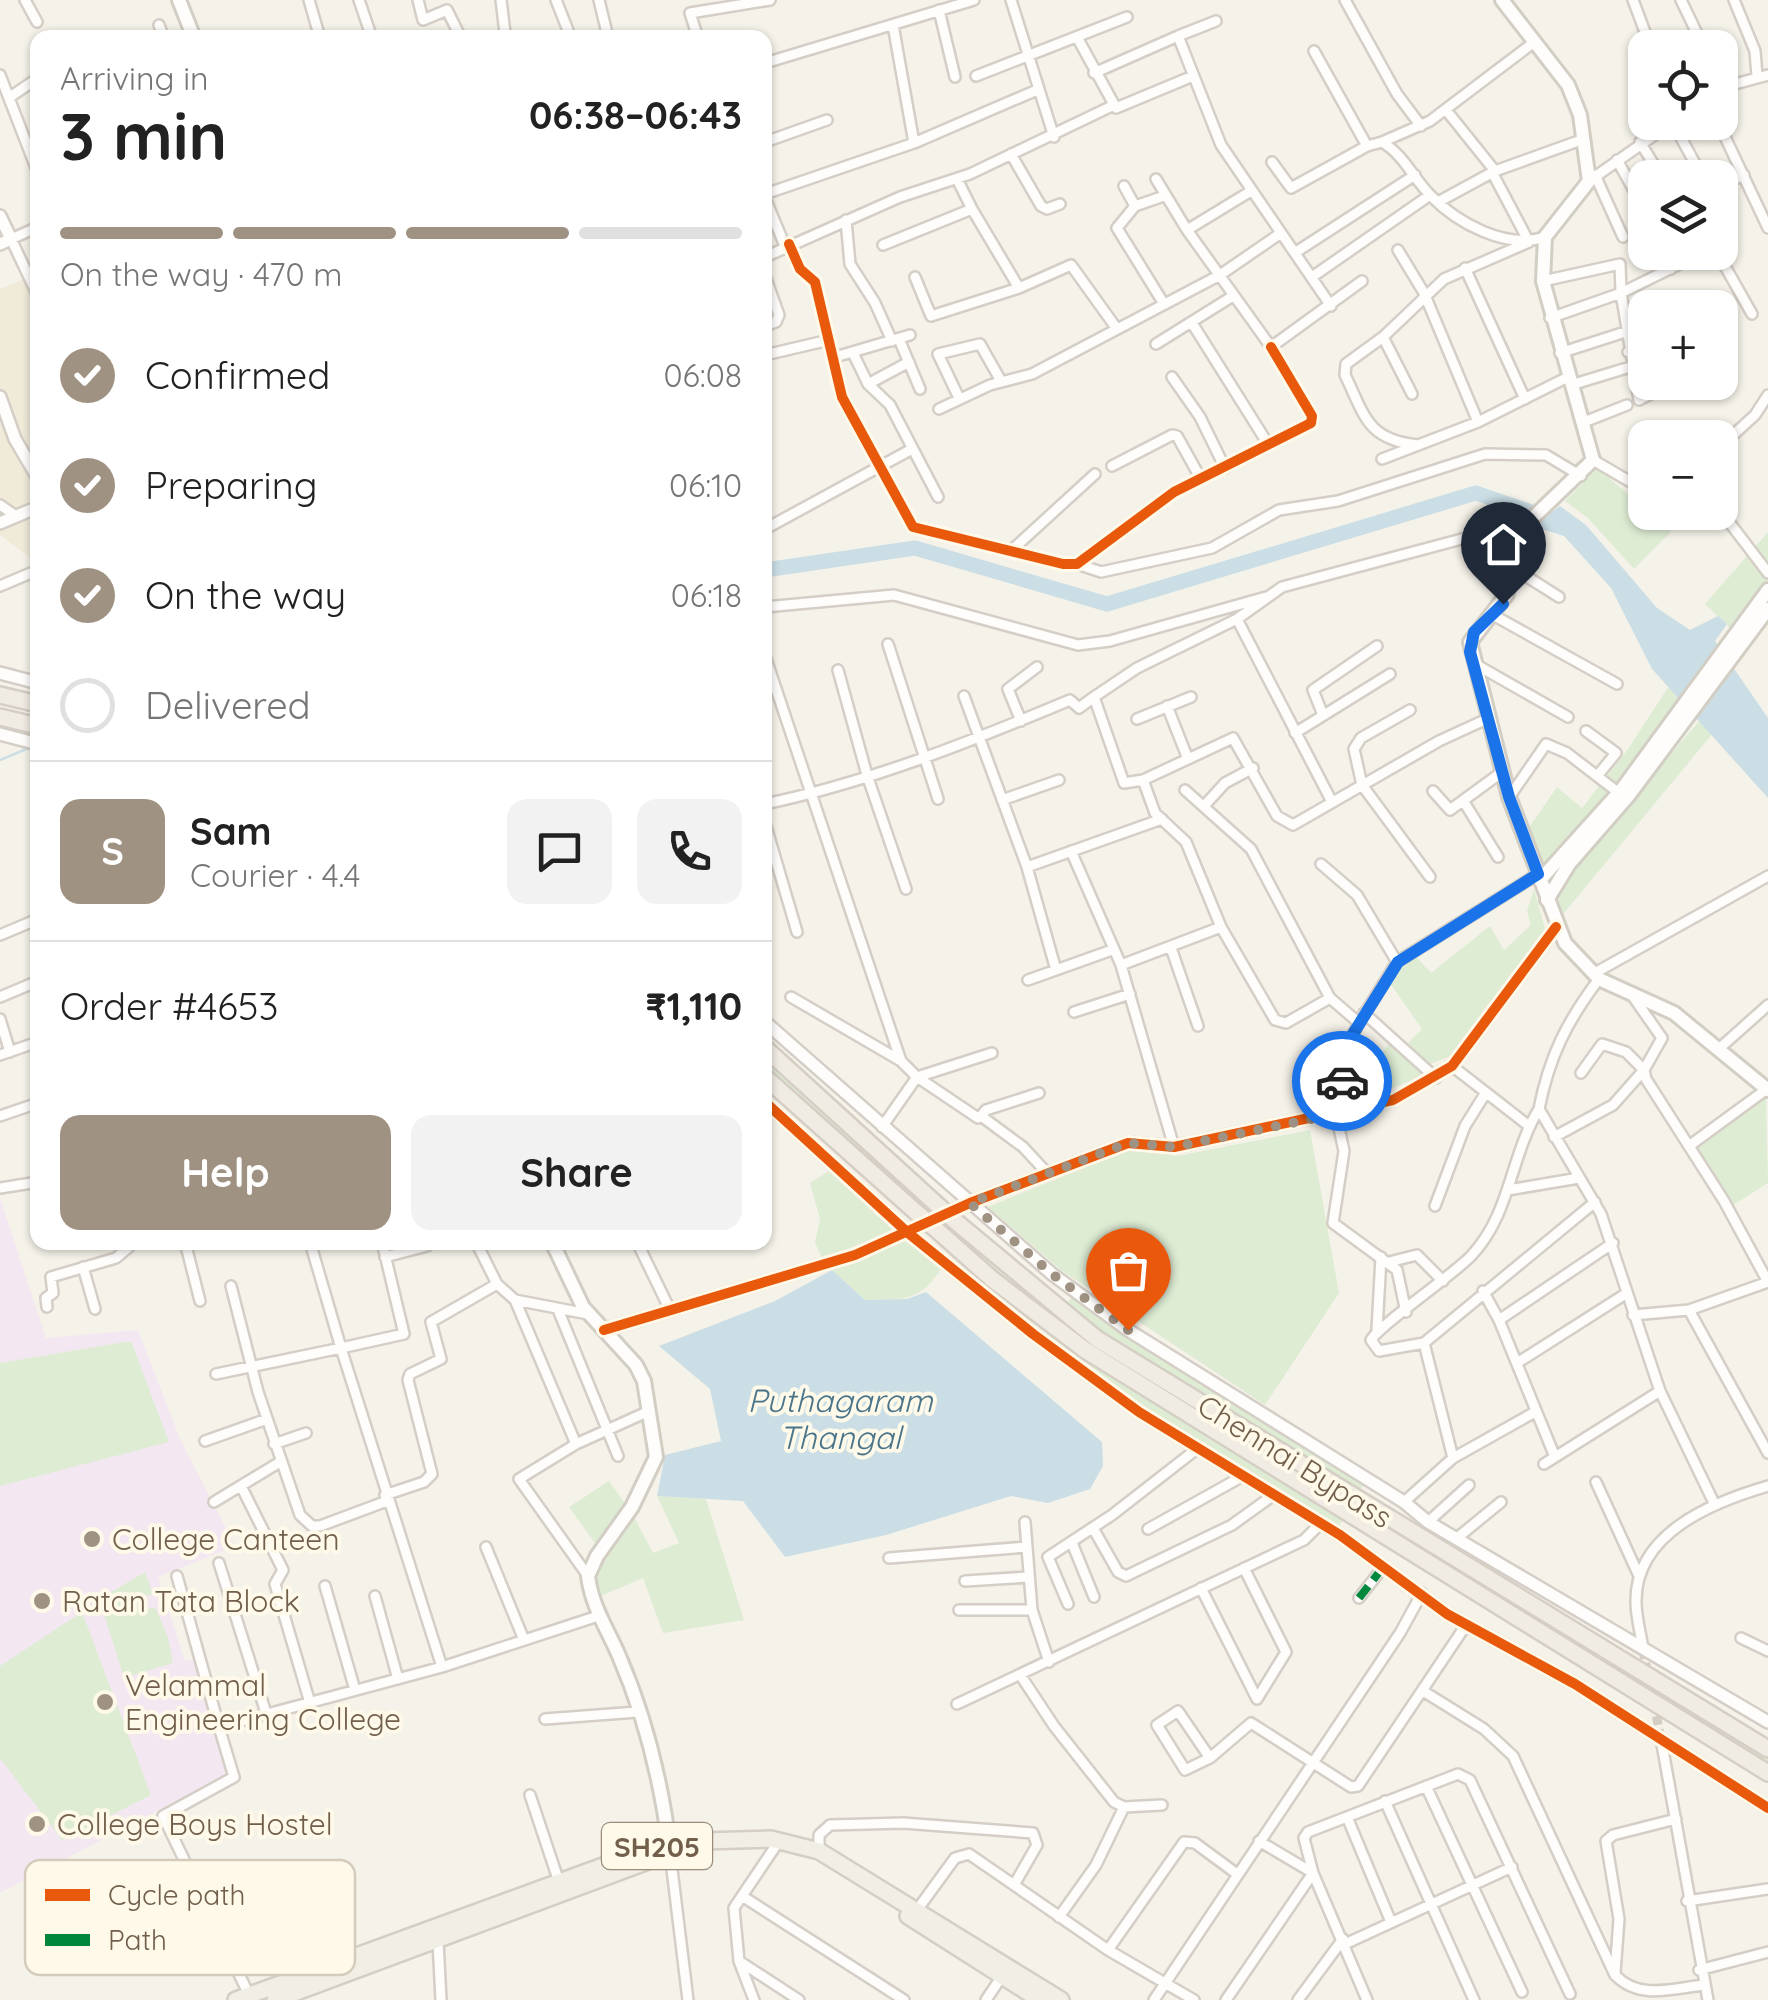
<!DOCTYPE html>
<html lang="en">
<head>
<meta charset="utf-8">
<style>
  :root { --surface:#fff; --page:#f2f2f2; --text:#222; --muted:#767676; --line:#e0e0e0; --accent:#9f9282 }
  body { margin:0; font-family:Quicksand,sans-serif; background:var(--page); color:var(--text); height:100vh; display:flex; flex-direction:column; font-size:38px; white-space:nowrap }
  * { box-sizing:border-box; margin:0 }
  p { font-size:32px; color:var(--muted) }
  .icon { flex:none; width:55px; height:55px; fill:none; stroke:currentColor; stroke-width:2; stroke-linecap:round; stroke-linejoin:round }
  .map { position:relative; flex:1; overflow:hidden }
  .details { position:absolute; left:30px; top:30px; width:742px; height:1220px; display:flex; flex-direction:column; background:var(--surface); border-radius:20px; box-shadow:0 2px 8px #0004 }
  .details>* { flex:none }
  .fabs { position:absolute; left:1628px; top:30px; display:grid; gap:20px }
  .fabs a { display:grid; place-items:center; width:110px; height:110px; border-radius:20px; background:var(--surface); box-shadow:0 2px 8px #0004; font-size:50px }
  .pin { position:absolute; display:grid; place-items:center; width:85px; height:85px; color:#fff; margin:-102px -42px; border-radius:50% 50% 50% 0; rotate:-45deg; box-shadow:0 0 10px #0007 }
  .pin .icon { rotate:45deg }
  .courier { position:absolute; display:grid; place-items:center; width:100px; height:100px; margin:-50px; border:8px solid #1a73e8; border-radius:50%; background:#fff; color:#222; box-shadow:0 2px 12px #0007 }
  .headline em { font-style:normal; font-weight:800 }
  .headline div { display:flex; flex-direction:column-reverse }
  .headline { display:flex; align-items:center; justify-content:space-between; height:170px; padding:0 30px }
  h1 { font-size:65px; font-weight:800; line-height:75px }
  .bar { display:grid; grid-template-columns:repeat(4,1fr); gap:15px 10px; align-content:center; height:120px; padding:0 30px }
  .bar i { height:12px; border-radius:8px; background:var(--line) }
  .bar .current { background:var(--accent) }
  .bar p { grid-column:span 4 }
  .line { display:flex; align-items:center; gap:25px; padding:0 30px; border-top:2px solid var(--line) }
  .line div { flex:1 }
  .round { display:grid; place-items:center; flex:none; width:105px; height:105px; border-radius:20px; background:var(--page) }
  ol { padding:0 30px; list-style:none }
  li { display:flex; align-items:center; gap:30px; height:110px }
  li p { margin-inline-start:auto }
  li .icon { padding:10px; border-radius:50%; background:var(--accent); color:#fff; stroke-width:4 }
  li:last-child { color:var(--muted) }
  li i { width:55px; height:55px; border:5px solid var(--line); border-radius:50% }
  .cta { display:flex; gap:20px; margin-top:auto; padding:20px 30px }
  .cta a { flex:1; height:115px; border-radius:20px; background:var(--accent); color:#fff; font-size:40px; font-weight:800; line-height:115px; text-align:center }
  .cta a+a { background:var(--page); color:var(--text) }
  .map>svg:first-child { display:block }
  .residential { fill:#f0ead9 }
  .education { fill:#f3e8f1 }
  .green { fill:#deecd4 }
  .water { fill:#cbdee5 }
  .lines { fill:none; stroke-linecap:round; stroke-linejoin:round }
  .stream { stroke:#cbdee5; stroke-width:2.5 }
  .river { stroke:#cbdee5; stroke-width:15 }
  .minor-tunnel { stroke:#d4cdc2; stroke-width:9; stroke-dasharray:9 4.5; stroke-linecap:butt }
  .minor-casing { stroke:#d4cec6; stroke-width:14 }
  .tertiary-casing { stroke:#d4cec6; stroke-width:16 }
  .secondary-casing { stroke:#d3cec4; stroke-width:18 }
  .primary-casing { stroke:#d4cec5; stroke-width:20 }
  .trunk-casing { stroke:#d4cec5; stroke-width:20 }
  .minor { stroke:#fefdfc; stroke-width:9 }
  .tertiary { stroke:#fefdfc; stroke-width:11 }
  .secondary { stroke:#fefdfc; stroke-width:12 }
  .primary { stroke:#f1efe5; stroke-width:15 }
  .trunk { stroke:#f0ece4; stroke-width:15 }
  .trunk-bridge-casing { stroke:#d4cec5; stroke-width:20; stroke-linecap:butt }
  .trunk-bridge { stroke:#f0ece4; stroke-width:15 }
  .quiet { stroke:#00873e; stroke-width:8; stroke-dasharray:15 8; stroke-linecap:butt }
  .cycleway-casing { stroke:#fef9e9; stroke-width:16 }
  .cycleway { stroke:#e8590c; stroke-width:10 }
  .done { stroke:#9f9282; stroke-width:10; stroke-dasharray:0 18 }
  .route { stroke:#1a73e8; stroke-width:12 }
  .poi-dot { fill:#9f9282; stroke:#fef9e9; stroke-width:4 }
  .labels { text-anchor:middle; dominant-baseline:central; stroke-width:8; stroke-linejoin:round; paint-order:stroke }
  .shield { fill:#fef9e9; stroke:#9b8d7a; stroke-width:2.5 }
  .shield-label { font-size:28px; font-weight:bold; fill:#715f4b }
  .street-label { font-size:30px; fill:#715f4b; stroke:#fef9e9 }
  .poi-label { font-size:30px; fill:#715f4b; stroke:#fef9e9; text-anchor:start }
  .water-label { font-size:32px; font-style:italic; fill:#49748a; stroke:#fef9e9 }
  .key { fill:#fef9e9; stroke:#d4cbba; stroke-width:2.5 }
  .key-label { font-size:28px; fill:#715f4b }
</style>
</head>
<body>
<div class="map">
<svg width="1768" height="2000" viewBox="0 0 1768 2000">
  <rect width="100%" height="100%" fill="#f5f2e9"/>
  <path class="residential" d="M37 274V563L0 535V289Z"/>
  <path class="education" d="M0 1198 46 1338 138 1330 180 1439 235 1546 158 1577 185 1661 197 1657 230 1773 0 1893Z"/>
  <path class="green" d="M1598 468 1671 532 1634 569 1588 518 1565 501Z
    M1768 532V579L1731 629 1705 604Z
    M1669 686 1681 698 1591 815 1542 867 1528 829 1557 787 1582 808 1628 749Z
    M1701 719 1713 733 1560 918 1555 898 1561 882Z
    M1534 889 1545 929 1451 1056 1430 1064 1407 1044 1422 1029 1387 979 1415 955 1431 973 1490 926 1504 950 1531 925 1527 911Z
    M1391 1042 1423 1071 1421 1076 1367 1099 1361 1078Z
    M765 1055 1093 1340 1768 1755V1766L1118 1366 988 1271 765 1072Z
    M1766 1097 1768 1183 1730 1207 1695 1147Z
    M1310 1130 1339 1293 1265 1405 1061 1270 988 1207 1128 1150 1177 1156Z
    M829 1171 895 1231 822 1258 815 1242 820 1219 810 1183Z
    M905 1241 942 1268C918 1303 905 1299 865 1300L832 1270Z
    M1073 1295 1189 1375 1364 1482 1359 1494 1100 1335 1065 1307Z
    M1050 1330 1344 1518 1338 1528 1142 1408 1044 1338Z
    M131 1341 169 1442 0 1486V1363Z
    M609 1481 626 1505 597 1546 569 1507Z
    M657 1496 706 1499 744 1620 663 1633 643 1578 598 1597C591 1563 614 1541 633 1515L653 1553 679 1543Z
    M145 1572 153 1594 141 1598 144 1610 155 1607 168 1637 173 1663 124 1678 103 1611 94 1613 91 1604Z
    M82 1612 151 1795 62 1840 0 1758V1666Z"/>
  <path class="water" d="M1560 506 1586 525 1657 608 1690 630 1718 616 1727 624 1715 641 1768 718V798L1652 669 1611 588 1564 536 1532 526Z
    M832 1270 865 1300 907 1299 926 1292 1102 1442 1103 1466 1090 1489 1048 1503 1011 1496 886 1535 785 1557 743 1501 657 1496 665 1455 721 1441 710 1389 659 1346 775 1301Z"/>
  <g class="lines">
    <path class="stream" d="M0 760 31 747"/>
    <path class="river" d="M765 570 915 548 1107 604 1476 493 1549 518"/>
    <path class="minor-tunnel" d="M1643 1650 1661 1739"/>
    <g class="minor-casing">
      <path id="minor" d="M25 0 37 22
        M309 0 320 38
        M359 0 372 38
        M418 0 423 20 447 10 461 38
        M556 0 571 38
        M1011 0 1054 137
        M1345 0 1397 94 1421 126
        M1633 0 1651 48
        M1681 0 1704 48
        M1734 0 1755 51 1757 76
        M939 10 955 77
        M1216 21 1178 36 1221 145 1331 306
        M159 25 164 38
        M893 25 914 143
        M498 38 505 33 501 0
        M598 38 607 33 599 0
        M698 38 690 13 770 0
        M1078 39 1116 108 1193 76
        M1314 51 1367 146 1382 142C1404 155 1413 178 1430 195 1457 223 1506 250 1545 237
        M765 63 974 0
        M1094 73 1178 36
        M0 75 38 173
        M976 76 1127 17
        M1720 88 1768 75
        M10 97 38 78
        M1446 110 1495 171
        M1718 122 1768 228
        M1673 123 1698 169
        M765 142 827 120
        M1382 142 1430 121 1533 43
        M1640 142 1662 178
        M1011 154 1041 206 1047 209 1060 204
        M1617 160 1645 210
        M1272 162 1291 188 1367 146
        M1595 175 1623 237
        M957 179 972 209
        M1156 179 1187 230 1251 191
        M1589 181 1673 122
        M1720 185 1744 175
        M1124 186 1135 206 1117 228 1164 304
        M765 194 914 143 1037 90
        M765 198 785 246
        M1438 202 1495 171 1584 139
        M1135 206 1164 196
        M846 220 850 264 875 303 892 341
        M38 227 11 239 38 296
        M1187 230 1271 347 1362 281
        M789 244 800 269 815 282 842 397 913 527 1063 564H1077L1174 492 1311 423 1312 416 1271 347
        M883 245 972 209 1019 288
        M1398 250 1424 293 1478 422 1568 377
        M1296 252 1415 175
        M1664 252 1671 269
        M1717 252 1752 314
        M765 257 900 197 970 174 1112 106
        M1465 268 1525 399
        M765 276 779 315 776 322 765 326
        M915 277 931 316 1019 288 1071 265 1117 329
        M1312 277 1430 195
        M1543 281 1620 264 1621 293 1690 259
        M1550 318 1621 293 1639 400 1674 382
        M1192 323 1268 444
        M1383 337 1412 394
        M899 339 920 389
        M1720 343V356
        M1156 344 1233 296
        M1628 352 1645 342
        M853 353 868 384 890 405 938 497
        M1560 353 1625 332
        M765 355 829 340
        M835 357 910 335
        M1172 377 1200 417 1225 468
        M868 384 909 362
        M1571 385 1630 367
        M959 398 938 354 980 344 1001 381
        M939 409 990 385 1032 374 1220 275 1281 233
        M1584 422 1627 405
        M1418 445C1367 440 1365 416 1345 375L1346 364 1383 337 1444 279 1529 242 1492 172
        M1720 447 1755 415 1768 395
        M1382 459 1478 422
        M1593 460 1629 481 1645 468
        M1112 466 1172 435 1177 436 1201 479
        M0 505 16 516
        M1720 510 1768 573
        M765 529 912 449
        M1013 549 1095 474
        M1077 564 1101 572 1212 548 1279 510 1338 501 1485 454 1546 455 1581 476
        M1510 566 1559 597
        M0 586 38 570
        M765 607 894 595 1078 645 1110 641 1266 597
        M1493 615 1617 684
        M1237 619 1332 802
        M888 644 938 799
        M765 656 901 1061 917 1077 882 1127
        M1475 664 1568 717
        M838 670 867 775 906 889
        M964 696 1027 867 1056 970 1112 950
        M1094 697 1137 668 1237 619 1282 587 1503 528 1519 531
        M1167 706 1188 759
        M1410 710 1361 738 1354 749 1362 785 1430 877
        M1323 715 1313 690 1377 646
        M1137 719 1191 697
        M1021 721 1008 689 1037 667
        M1586 731 1616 753 1598 775
        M1295 733 1390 674
        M1143 780 1233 738 1277 816 1293 825 1439 741 1489 718
        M1185 790 1251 849 1330 998 1359 1023 1338 1062 1343 1112
        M1433 791 1450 810 1502 772
        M1510 796 1546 744 1567 753 1619 793
        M1002 800 1059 780
        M1464 802 1498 857
        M765 804C870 782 972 741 1070 700L1079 708 1094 697 1124 783 1143 780 1155 813 1186 842 1221 927 1275 1020 1286 1023 1330 998
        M1204 806 1225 783 1253 768
        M765 823 797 932
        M1071 851 1121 965 1174 1147
        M1321 864 1357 895 1397 962
        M1027 867 1162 819
        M0 935 38 919
        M1171 948 1198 1026
        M1121 965 1221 927
        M1593 974 1768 876
        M1599 979C1567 1021 1549 1057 1539 1109L1601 1214 1660 1391 1714 1503
        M1028 980 1056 970
        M0 997 38 981
        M791 997 901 1061
        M1634 998 1662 1038 1644 1070 1646 1079 1724 1201 1768 1282
        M1074 1012 1130 994
        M1364 1013 1436 1078
        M0 1019 10 1052
        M1359 1023 1397 962 1538 874
        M1721 1047 1768 1005
        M0 1055 38 1042
        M1452 1066 1529 1126
        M917 1077 992 1053
        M917 1077 978 1118
        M1039 1093 986 1110 981 1116 1023 1147 1048 1174
        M1336 1114 1344 1151 1333 1223 1397 1270 1406 1312
        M0 1116 38 1103
        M1554 1137 1613 1105 1644 1070 1626 1052 1602 1044 1581 1073
        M1689 1146 1767 1089
        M0 1188 38 1182
        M1508 1190 1579 1178
        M1435 1206 1465 1126 1485 1094
        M185 1242 200 1301
        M382 1242 404 1334 341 1348 442 1667
        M476 1242 497 1284 515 1300 576 1444
        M637 1242 670 1310
        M385 1257 427 1246
        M1389 1262 1417 1255 1443 1281
        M83 1267 95 1309
        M231 1286 258 1392 300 1515 312 1526H320L387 1501
        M1483 1291 1499 1320
        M515 1300 588 1314
        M47 1307 46 1298 53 1293 51 1277 116 1258 129 1247 128 1242
        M1689 1310 1768 1453
        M559 1312 618 1456
        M1633 1315 1689 1310 1768 1282
        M1377 1330 1381 1257
        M1424 1343 1379 1351 1371 1340C1378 1326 1453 1275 1471 1256 1511 1214 1510 1156 1539 1109
        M1517 1363 1627 1293
        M216 1374 341 1348 310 1242
        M205 1441 267 1419
        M274 1444 306 1433
        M1555 1457 1499 1320 1613 1243
        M1453 1458 1424 1343 1595 1202
        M1544 1464 1660 1391
        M1596 1482 1639 1576
        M241 1486 283 1570 275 1584 310 1703
        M385 1495 424 1482 432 1474 408 1380 410 1374 441 1359 431 1322 497 1284
        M214 1502 280 1462
        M1404 1502 1453 1458 1535 1412
        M1025 1522 1032 1610 1049 1662
        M1428 1522 1469 1485
        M1093 1528 1118 1572 1126 1576 1232 1525 1275 1494
        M1148 1529 1243 1476
        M1457 1538 1501 1502
        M1072 1543 1094 1597
        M486 1547 524 1640
        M889 1558 1026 1547
        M219 1563 266 1713
        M177 1576 219 1727 442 1667 598 1616
        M588 1576 519 1479 576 1444 647 1412
        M965 1581 1028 1577
        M325 1586 355 1690
        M1201 1588 1257 1699 1286 1652 1244 1568
        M375 1596 398 1679
        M1359 1598 1384 1566
        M1068 1604 1048 1557 1112 1515 1198 1448
        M959 1610H1032
        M1741 1638 1768 1651
        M1643 1649C1641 1634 1636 1618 1636 1602 1635 1533 1713 1502 1768 1486
        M1021 1676 1054 1726 1114 1802 1124 1807 1162 1805
        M1423 1691 1484 1729 1513 1756 1615 1975C1639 2000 1671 1989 1703 1985
        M957 1704 1304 1540 1320 1524
        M545 1719 637 1712
        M219 1727 234 1777 163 1816 251 1999
        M1661 1739 1708 2000
        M1210 1758 1178 1711 1157 1725 1185 1770 1210 1758 1251 1723 1351 1787 1358 1786 1466 1625
        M1426 1786 1522 1992
        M530 1795 559 1882
        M1385 1801 1474 2000
        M1347 1817 1391 1922
        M1259 1841 1313 1873 1367 2000
        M819 1851V1835L830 1825 903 1823 1033 1833 1037 1845 1014 1885
        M670 1853 688 2000
        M742 1896 775 1847 771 1839
        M1687 1901 1768 1889
        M917 1910 955 1858 969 1854 1108 1950 1194 2000
        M1059 1917 1096 1865 1124 1807
        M438 1941 441 2000
        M1345 1944 1512 1867
        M1108 1950 1184 1842 1195 1843 1237 1874
        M739 1961 734 1908 742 1896 904 2000
        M1699 1970 1768 1952
        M1615 1973 1619 1919 1606 1841 1613 1835 1676 1819
        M754 2000 739 1961 799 2000
        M986 2000 1004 1973
        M1154 2000 1400 1633 1422 1593
        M1226 2000 1313 1873 1304 1838 1308 1832 1458 1774 1470 1780 1570 1994
        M1298 2000 1343 1939"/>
    </g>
    <g class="tertiary-casing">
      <path id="tertiary" d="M0 216 11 239 0 244
        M0 397 15 439 38 478
        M0 523 38 507
        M0 673 38 683
        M0 734 38 744
        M765 1022 1052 1274 1128 1330 1404 1502 1428 1522 1768 1722
        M765 1102 907 1232 1033 1334 1139 1412 1340 1535 1447 1614 1575 1684 1768 1808
        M604 1330 855 1255 970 1203 1128 1143 1174 1147 1393 1100 1452 1066 1556 927"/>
    </g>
    <g class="secondary-casing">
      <path id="secondary" d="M179 0 194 38
        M1502 0 1568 85 1580 115 1589 181 1545 237 1543 281 1593 460 1519 531 1511 552 1507 594 1470 642 1509 797 1565 943 1599 979 1674 1013 1768 1090
        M1540 880 1622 789 1768 590
        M1547 900 1569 864 1629 795 1768 609
        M552 1242 583 1307 636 1365 644 1381 656 1457 632 1507 597 1556 588 1576C592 1607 607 1628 619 1656 645 1716 662 1786 670 1851"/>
    </g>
    <g class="primary-casing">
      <path id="primary" d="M908 1916 1040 2000
        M236 2000 669 1842 771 1839 819 1851 1061 2000
        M275 2000 670 1853 703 1851"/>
    </g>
    <g class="trunk-casing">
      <path id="trunk" d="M0 695 38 704
        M0 717 38 726
        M765 1048 934 1202
        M765 1077 917 1213
        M955 1221 1097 1339 1768 1749
        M938 1231 992 1279 1085 1350 1768 1773"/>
    </g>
    <use href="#minor" class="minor"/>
    <use href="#tertiary" class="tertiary"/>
    <use href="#secondary" class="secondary"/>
    <use href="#primary" class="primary"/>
    <use href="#trunk" class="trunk"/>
    <g class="trunk-bridge-casing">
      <path id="trunk-bridge" d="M934 1202 955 1221
        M917 1213 938 1231"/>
    </g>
    <use href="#trunk-bridge" class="trunk-bridge"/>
    <path class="quiet" d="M1359 1598 1384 1566"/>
    <g class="cycleway-casing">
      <path id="cycleway" d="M789 244 800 269 815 282 842 397 913 527 1063 564H1077L1174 492 1311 423 1312 416 1271 347
        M765 1102 907 1232 1033 1334 1139 1412 1340 1535 1447 1614 1575 1684 1768 1808
        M604 1330 855 1255 970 1203 1128 1143 1174 1147 1393 1100 1452 1066 1556 927"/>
    </g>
    <use href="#cycleway" class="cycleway"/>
  </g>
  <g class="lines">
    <path class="done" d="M1128 1330 1052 1274 970 1203 1128 1143 1174 1147 1336 1114 1343 1112 1342 1081"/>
    <path class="route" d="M1342 1081 1338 1058 1398 962 1538 874 1509 797 1470 652 1474 632 1503 604"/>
  </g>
  <g class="poi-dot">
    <circle cx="92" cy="1539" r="10"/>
    <circle cx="42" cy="1601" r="10"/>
    <circle cx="105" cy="1702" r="10"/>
    <circle cx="37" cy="1824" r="10"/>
  </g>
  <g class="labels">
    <rect class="shield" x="602" y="1823" width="110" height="46" rx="8"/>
    <g class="shield-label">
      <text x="657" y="1846">SH205</text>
    </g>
    <g class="street-label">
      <text transform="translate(1295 1461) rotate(32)">Chennai Bypass</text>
    </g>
    <g class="poi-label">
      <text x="112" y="1539">College Canteen</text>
      <text x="62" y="1601">Ratan Tata Block</text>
      <text x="125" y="1685">Velammal<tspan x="125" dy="34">Engineering College</tspan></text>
      <text x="57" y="1824">College Boys Hostel</text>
    </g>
    <g class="water-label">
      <text x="840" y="1400">Puthagaram<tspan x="840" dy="37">Thangal</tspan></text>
    </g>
  </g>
  <rect x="25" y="1860" width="330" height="115" rx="15" class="key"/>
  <rect x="45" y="1889" width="45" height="12" fill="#e8590c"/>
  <rect x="45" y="1934" width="45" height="12" fill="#00873e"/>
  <g class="key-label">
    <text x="108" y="1905">Cycle path</text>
    <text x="108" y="1950">Path</text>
  </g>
</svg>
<div class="fabs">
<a><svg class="icon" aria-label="locate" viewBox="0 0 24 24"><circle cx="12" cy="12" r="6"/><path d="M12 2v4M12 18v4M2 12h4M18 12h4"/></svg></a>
<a><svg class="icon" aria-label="layers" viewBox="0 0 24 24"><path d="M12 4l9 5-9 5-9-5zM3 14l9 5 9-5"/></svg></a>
<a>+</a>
<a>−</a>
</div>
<div class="pin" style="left:1128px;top:1330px;background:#ea580c"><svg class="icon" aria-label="bag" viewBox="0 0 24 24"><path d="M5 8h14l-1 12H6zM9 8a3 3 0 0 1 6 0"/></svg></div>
<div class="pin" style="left:1503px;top:604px;background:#1f2937"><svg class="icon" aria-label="home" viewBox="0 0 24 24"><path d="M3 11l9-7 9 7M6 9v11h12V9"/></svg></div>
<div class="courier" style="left:1342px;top:1081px"><svg class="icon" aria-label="car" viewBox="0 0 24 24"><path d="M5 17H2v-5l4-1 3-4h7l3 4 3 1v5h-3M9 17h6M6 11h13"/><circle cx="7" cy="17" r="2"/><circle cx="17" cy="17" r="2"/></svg></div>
<section class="details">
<div class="headline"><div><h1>3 min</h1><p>Arriving in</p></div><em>06:38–06:43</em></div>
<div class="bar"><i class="current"></i><i class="current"></i><i class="current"></i><i></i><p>On the way · 470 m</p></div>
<ol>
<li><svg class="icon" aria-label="check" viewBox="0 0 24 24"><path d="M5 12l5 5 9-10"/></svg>Confirmed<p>06:08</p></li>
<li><svg class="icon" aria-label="check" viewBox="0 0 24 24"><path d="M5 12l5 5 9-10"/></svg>Preparing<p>06:10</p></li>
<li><svg class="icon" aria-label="check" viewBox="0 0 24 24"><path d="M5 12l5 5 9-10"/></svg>On the way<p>06:18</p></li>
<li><i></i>Delivered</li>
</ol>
<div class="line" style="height:180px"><b class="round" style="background:var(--accent);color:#fff">S</b><div><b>Sam</b><p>Courier · 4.4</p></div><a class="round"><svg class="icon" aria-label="chat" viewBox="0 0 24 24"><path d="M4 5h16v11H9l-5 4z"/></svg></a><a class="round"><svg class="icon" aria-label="phone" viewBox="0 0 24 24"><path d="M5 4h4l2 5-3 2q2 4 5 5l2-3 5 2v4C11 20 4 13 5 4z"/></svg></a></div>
<div class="line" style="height:130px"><div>Order #4653</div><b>₹1,110</b></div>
<div class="cta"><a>Help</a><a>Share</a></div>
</section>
</div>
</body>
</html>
